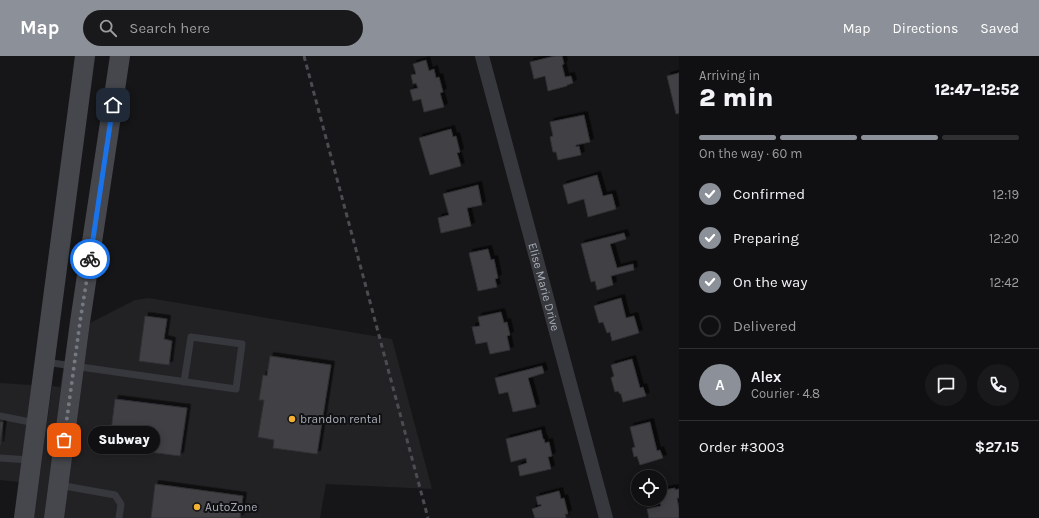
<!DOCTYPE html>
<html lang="en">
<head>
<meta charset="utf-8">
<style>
  :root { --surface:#101012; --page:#19191b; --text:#f1f3f6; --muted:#9c9d9f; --line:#303032; --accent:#8c9099 }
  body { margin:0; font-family:Karla,sans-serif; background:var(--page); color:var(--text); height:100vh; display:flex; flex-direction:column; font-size:15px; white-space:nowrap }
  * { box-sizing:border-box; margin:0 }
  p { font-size:13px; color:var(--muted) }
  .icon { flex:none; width:22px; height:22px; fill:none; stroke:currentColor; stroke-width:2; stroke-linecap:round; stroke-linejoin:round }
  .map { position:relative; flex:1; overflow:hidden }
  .details { display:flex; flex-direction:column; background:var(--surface); width:360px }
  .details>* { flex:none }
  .buttons { position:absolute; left:631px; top:414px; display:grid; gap:8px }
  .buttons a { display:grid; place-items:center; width:36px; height:36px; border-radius:50%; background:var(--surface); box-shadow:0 2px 10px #0003,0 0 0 1px var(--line); font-size:20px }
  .pin { position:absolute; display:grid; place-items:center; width:34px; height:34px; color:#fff; margin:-17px; border-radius:8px; box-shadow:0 2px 6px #0006 }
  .courier { position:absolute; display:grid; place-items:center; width:40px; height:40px; margin:-20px; border:3px solid #1a73e8; border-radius:50%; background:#fff; color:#222; box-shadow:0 1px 5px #0007 }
  .bubble { position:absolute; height:28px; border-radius:14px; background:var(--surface); box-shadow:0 2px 10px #0003,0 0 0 1px var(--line); font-size:13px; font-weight:800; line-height:28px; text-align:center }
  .headline em { font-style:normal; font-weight:800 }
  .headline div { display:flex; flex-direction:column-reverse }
  .headline { display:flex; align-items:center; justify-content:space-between; height:68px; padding:0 20px }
  h1 { font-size:26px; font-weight:800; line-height:30px }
  .bar { display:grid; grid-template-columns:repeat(4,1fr); gap:6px 4px; align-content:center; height:48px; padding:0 20px }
  .bar i { height:5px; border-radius:3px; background:var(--line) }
  .bar .active { background:var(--accent) }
  .bar p { grid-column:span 4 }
  .line { display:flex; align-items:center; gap:10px; padding:0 20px; border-top:1px solid var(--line) }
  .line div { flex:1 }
  .round { display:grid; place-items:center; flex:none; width:42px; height:42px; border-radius:21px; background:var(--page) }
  ol { padding:0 20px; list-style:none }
  li { display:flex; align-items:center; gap:12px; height:44px }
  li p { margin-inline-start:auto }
  li .icon { padding:4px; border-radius:50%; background:var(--accent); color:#fff; stroke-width:4 }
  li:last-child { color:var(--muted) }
  li i { width:22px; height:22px; border:2px solid var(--line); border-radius:50% }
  header { display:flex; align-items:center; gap:24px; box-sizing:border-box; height:56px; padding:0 20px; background:var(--accent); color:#fff }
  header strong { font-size:19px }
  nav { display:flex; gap:22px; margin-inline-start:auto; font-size:14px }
  .search { width:280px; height:36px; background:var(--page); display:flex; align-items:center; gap:10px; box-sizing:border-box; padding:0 14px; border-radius:22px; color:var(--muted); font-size:15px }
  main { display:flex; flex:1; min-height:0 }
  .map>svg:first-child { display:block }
  .built { fill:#222225 }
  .building { fill:#404145; stroke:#303034; filter:url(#shadow) }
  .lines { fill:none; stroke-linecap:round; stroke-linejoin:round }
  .service { stroke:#37383d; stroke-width:7 }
  .minor { stroke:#37383d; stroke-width:14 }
  .secondary { stroke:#45474d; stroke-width:20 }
  .rail { stroke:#4a4c52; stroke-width:3; stroke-dasharray:5 4; stroke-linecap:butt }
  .done { stroke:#757880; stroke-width:4; stroke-dasharray:0 7.2 }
  .route { stroke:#1a73e8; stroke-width:5 }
  .poi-dot { fill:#f2b134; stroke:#111113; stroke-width:1.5 }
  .labels { text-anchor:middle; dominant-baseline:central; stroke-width:4; stroke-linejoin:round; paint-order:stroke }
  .street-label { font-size:12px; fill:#a8adb8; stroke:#111113 }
  .poi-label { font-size:12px; fill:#a8adb8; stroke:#111113; text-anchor:start }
</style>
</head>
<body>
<header>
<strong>Map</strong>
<div class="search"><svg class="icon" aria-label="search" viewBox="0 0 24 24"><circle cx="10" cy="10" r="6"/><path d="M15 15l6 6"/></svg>Search here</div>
<nav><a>Map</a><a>Directions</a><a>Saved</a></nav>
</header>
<main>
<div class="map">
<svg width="679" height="462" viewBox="0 0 679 462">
  <defs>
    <filter id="shadow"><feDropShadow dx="3.5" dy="-3.5" stdDeviation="0" flood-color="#0009"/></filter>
  </defs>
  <rect width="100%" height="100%" fill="#161618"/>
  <path class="built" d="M149 242 392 283 432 433 326 428 320 462H64L90 267 135 244Z
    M69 279 44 462H34L52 330 60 331Z
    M0 327 32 329 19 426 0 424Z"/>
  <path class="building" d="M555 0H562L564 8 562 9 565 21 571 20 573 27 567 29V30L548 35 545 20 534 23 530 6Z
    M426 4 429 15 434 13 436 22 439 21 443 36 440 37 444 51 424 56 421 43 413 45 410 34 418 32 416 27 413 28 411 19 416 18 413 8Z
    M679 17V57L676 58 667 20Z
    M584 59 590 86 576 89V91L579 90 581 99 558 104 556 96H553L550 81 553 80 550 66Z
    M451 73 453 81 456 80 460 96 457 97 461 110 430 119 419 82Z
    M597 119 603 140 612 138 616 153 588 161 584 143 568 148 563 129Z
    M478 129 482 149 467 152 471 170 441 177 438 162 449 159 443 138Z
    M624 177 626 183 610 188 617 212 633 208 634 214 611 220 613 229 597 234 595 225 591 226 581 188Z
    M488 193 491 204 494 203 498 222 495 223 497 231 478 235 469 197Z
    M621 242 626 262 634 260 639 277 612 285 610 276 607 277 603 266 599 267 594 250Z
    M501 256 504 267 507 266 510 279 507 280 510 294 490 298 487 286 476 288 472 271 480 270 478 261Z
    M145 260 167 263 164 283 172 285 169 309 139 305Z
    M270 300 331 309 317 398 273 392 274 384 258 381 264 344H259L263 319 267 320Z
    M632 303 640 332 643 331 646 340 623 346 621 338H620L618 335 615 336 611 322 614 320 611 309Z
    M542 310 544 317 528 322 536 351 513 356 508 336 499 338 495 322Z
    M115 343 187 352 180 400 109 391Z
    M0 366H3L0 389Z
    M650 366 657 395 660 394 663 402 640 409 637 400 634 401 632 392 635 391 630 371Z
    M541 374 543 383H544L545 387 549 386 552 400 548 401 551 413 520 420 518 410 527 407 526 402 511 406 506 383Z
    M155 428 243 440 240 462H151Z
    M675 432V434L679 433V442H677L679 453V462H649L647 453 661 450 660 445 657 446V443H660V435Z
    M559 435 561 443 564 442 568 458H565L566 462H535L532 453 541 450V448L538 449 536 441Z"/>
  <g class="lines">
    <path class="service" d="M45 306 236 333 242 288 191 281 184 326
      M0 360 35 367
      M0 402 30 404
      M59 429 115 439 121 448 119 462"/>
    <path class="minor" id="s1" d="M482 0 606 462"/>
    <path class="secondary" d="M24 462 85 0
      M54 462 80 266 120 0"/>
    <path class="rail" d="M304 0 428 462"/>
  </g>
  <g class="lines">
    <path class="done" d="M64 384 80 266 90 203"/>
    <path class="route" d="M90 203 113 49"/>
  </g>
  <g class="poi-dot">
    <circle cx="292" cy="363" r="4"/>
    <circle cx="197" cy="451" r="4"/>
  </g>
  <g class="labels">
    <g class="street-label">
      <text stroke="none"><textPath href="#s1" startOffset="239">Elise Marie Drive</textPath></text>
    </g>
    <g class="poi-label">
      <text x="300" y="363">brandon rental</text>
      <text x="205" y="451">AutoZone</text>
    </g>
  </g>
</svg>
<div class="buttons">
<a><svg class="icon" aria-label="locate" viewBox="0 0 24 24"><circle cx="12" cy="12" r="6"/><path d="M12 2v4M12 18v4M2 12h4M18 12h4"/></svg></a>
</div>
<div class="pin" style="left:64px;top:384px;background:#ea580c"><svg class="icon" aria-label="bag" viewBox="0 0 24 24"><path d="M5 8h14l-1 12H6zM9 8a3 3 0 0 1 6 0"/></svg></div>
<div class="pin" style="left:113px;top:49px;background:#1f2937"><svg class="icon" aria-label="home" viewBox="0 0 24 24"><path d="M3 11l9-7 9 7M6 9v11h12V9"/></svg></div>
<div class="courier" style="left:90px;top:203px"><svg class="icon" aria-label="bike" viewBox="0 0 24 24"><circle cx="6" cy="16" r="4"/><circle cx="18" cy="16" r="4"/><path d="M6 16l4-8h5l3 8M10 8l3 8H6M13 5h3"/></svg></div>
<div class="bubble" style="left:88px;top:370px;width:72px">Subway</div>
</div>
<section class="details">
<div class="headline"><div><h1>2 min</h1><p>Arriving in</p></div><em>12:47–12:52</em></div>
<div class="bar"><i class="active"></i><i class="active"></i><i class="active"></i><i></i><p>On the way · 60 m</p></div>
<ol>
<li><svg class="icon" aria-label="check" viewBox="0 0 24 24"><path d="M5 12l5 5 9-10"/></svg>Confirmed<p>12:19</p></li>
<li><svg class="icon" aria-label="check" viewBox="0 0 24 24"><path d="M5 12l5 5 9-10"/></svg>Preparing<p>12:20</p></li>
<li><svg class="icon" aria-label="check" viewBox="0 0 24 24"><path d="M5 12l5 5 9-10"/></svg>On the way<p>12:42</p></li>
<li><i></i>Delivered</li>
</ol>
<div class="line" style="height:72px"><b class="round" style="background:var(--accent);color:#fff">A</b><div><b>Alex</b><p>Courier · 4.8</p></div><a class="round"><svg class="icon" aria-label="chat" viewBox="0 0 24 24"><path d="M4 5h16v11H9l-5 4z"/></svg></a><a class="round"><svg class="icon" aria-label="phone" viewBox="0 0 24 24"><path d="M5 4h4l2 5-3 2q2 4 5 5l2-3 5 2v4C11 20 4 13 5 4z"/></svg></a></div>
<div class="line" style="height:52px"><div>Order #3003</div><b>$27.15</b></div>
</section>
</main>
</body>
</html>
